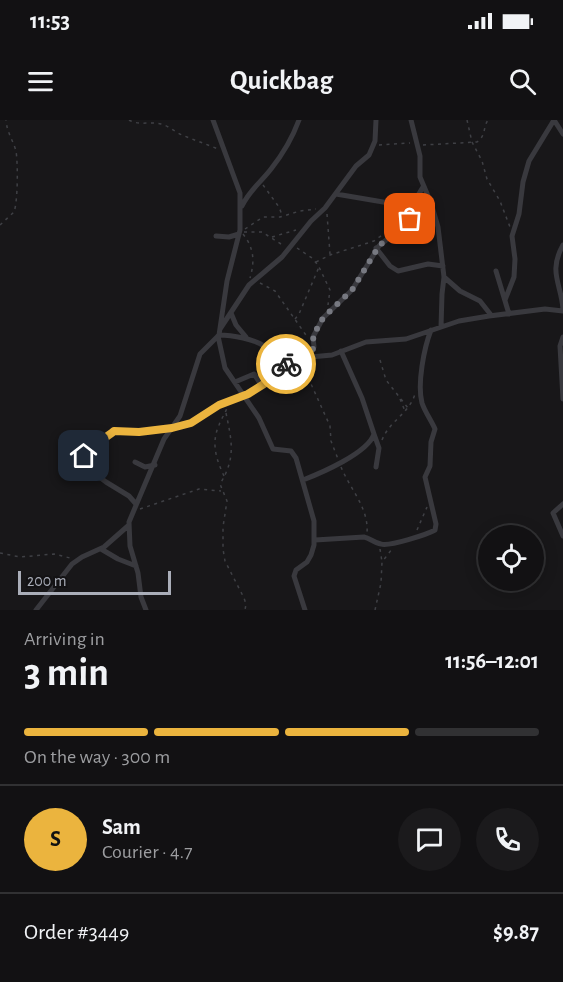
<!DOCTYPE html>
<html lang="en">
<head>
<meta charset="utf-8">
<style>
  :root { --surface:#121113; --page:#1b1a1c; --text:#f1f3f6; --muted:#9c9da0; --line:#313133; --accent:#ebb43e }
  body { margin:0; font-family:"Alegreya Sans",sans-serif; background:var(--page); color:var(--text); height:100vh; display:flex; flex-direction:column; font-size:22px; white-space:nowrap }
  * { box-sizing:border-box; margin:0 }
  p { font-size:20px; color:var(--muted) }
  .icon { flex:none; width:33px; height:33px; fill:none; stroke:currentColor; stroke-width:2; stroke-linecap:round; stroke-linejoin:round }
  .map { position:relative; height:490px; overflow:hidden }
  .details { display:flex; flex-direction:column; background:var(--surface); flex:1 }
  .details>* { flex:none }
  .buttons { position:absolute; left:478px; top:405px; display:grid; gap:12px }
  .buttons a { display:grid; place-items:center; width:66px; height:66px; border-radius:50%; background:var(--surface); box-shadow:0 3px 15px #0003,0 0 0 2px var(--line); font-size:30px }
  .scale { position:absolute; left:18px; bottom:15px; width:153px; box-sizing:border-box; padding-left:6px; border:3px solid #aaaeb9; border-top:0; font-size:16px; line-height:21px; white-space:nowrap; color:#aaaeb9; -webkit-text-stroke:4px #131214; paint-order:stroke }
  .pin { position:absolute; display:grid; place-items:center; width:51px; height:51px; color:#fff; margin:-26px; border-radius:12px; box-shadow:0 3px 9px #0006 }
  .courier { position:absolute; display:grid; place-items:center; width:60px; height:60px; margin:-30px; border:4px solid #ebb43e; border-radius:50%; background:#fff; color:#222; box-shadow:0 2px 8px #0007 }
  .headline em { font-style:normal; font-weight:600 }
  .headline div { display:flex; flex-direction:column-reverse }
  .headline { display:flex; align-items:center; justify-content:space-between; height:102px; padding:0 24px }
  h1 { font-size:39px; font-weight:600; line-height:45px }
  .bar { display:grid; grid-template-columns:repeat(4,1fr); gap:9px 6px; align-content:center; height:72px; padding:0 24px }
  .bar i { height:8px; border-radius:4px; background:var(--line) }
  .bar .current { background:var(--accent) }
  .bar p { grid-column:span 4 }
  .line { display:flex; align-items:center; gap:15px; padding:0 24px; border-top:2px solid var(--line) }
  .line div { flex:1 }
  .round { display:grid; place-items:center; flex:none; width:63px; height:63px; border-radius:32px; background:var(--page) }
  .status { display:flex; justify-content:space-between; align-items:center; height:42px; padding:0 30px; background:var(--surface); direction:ltr }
  .status svg { height:16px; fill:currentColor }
  header { display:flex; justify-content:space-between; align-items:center; height:78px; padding:0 24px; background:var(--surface); font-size:27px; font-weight:600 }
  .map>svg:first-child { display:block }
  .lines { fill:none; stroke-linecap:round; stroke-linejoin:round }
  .path { stroke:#3f4045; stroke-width:1.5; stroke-dasharray:3 4.5; stroke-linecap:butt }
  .minor { stroke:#39393e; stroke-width:5 }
  .done { stroke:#777981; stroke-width:6; stroke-dasharray:0 10.8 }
  .route { stroke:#ebb43e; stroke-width:8 }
</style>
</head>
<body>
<div class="status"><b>11:53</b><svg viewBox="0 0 49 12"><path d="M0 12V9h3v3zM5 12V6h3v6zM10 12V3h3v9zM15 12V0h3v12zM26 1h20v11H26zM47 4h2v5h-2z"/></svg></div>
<header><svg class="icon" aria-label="menu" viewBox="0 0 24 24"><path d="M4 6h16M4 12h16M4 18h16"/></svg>Quickbag<svg class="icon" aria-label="search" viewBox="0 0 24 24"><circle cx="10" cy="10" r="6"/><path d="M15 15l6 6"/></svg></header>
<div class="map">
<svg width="563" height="490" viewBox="0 0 563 490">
  <rect width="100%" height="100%" fill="#181719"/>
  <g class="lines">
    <path class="path" d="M129 0C139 6 150 1 161 4 169 6 175 12 182 15 194 20 206 24 218 29
      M467 0 472 22 482 41 487 59 500 81 510 107
      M379 25 410 23
      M423 25 477 22C486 16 483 7 488 0
      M263 65 279 87 282 95
      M327 94 330 134
      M0 105 14 92C18 81 18 43 16 31 13 20 7 13 6 0
      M245 109 263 97H280L300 91 316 89
      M244 112H262L281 124
      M243 114C254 128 255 141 250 158
      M272 117 296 110
      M297 128 312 138 318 145 330 170 328 185
      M316 142 330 135 374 121 393 107
      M260 163 275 171 308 218
      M295 199 299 194 319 147
      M380 240 386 260 408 288
      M302 244 330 306 331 321 338 339
      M400 279 405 291
      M226 293C232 322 236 338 220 364L227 381 223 407V429L225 441 244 478 246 484 245 490
      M382 320C390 300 409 294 415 274
      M341 347C350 369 369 388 367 413
      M224 356C216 339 211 323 219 305 221 299 225 294 227 288
      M140 389 199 369 221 371
      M417 410 427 387
      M380 429 382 442
      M0 433 20 437 54 434 70 438
      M375 490 381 463 382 442 392 429"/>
    <path class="minor" d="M411 0 420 36V57L431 83 438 107 444 157 442 174 441 207
      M554 0 563 14
      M336 74 389 83 411 94
      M242 86C249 71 261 62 271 49 283 34 292 19 299 0
      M216 116 229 117 239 114
      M563 125C548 152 561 163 563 189
      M376 128 390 146 398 151 428 144 443 146
      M496 151 509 194
      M444 157 460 171 480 181 491 195
      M505 180 514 157 515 139 512 116 519 94 523 62 529 41 554 0
      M231 193 236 205 246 217
      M220 209 249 165 282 137 311 101 325 88 356 46 369 35 375 21 376 0
      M219 215C231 215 256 219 265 227 272 232 274 241 280 247
      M218 216 225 248 259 298 273 329 291 331 296 338 314 401V425L311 435 307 442 296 450 294 456 305 490
      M563 217 560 226 563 279
      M308 236 314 227 313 217 323 198 352 170 379 126 409 101 411 87 423 67
      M235 262 254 254 262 266
      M374 314 379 328 376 347
      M68 320 84 336 94 353 106 362 129 376 136 384
      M84 336C91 324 104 320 114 311L139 312 172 308 195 301 219 285 248 274 267 262 280 247 300 238 332 235 366 222 406 219 459 201 489 196 545 189 563 191
      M135 342 145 347 155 345
      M303 360C321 353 368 333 374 314L362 278 341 231
      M563 384 553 393 563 416
      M315 420 364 417C370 418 374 423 381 424 389 427 428 414 435 410L436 404 425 357 430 346 431 322 435 309C431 300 425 292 422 283 417 264 424 228 431 210
      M101 429 118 439 136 446
      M36 490 72 444 82 437 104 427 129 405
      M146 490 141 477 138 453 130 426 129 402 164 319 180 296 200 234 219 215 227 161 240 110V73L213 0"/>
  </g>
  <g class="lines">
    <path class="done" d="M286 244 300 238 309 236 314 227 313 216 323 198 352 170 379 126 410 99"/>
    <path class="route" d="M84 336C91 324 104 320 114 311L139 312 172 308 191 303 219 285 248 274 267 262 280 247 286 244"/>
  </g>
</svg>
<div class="buttons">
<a><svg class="icon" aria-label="locate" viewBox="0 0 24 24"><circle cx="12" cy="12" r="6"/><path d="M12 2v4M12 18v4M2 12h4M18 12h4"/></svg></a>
</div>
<div class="scale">200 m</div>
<div class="pin" style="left:410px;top:99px;background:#ea580c"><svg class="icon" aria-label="bag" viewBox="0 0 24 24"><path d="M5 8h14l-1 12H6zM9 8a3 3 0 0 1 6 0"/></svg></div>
<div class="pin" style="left:84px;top:336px;background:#1f2937"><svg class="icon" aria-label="home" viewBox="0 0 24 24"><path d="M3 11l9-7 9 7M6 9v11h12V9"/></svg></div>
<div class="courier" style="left:286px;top:244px"><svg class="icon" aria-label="bike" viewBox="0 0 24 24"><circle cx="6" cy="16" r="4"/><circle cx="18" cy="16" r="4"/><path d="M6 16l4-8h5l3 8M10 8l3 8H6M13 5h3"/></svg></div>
</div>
<section class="details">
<div class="headline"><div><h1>3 min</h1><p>Arriving in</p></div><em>11:56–12:01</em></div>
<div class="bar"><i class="current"></i><i class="current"></i><i class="current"></i><i></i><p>On the way · 300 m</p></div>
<div class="line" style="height:108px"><b class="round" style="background:var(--accent);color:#111">S</b><div><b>Sam</b><p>Courier · 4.7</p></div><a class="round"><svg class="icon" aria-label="chat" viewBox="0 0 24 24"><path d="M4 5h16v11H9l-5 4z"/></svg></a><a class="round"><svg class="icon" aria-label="phone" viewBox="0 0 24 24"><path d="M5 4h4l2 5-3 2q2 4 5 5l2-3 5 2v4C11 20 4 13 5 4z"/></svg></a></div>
<div class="line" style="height:78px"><div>Order #3449</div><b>$9.87</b></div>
</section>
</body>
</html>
